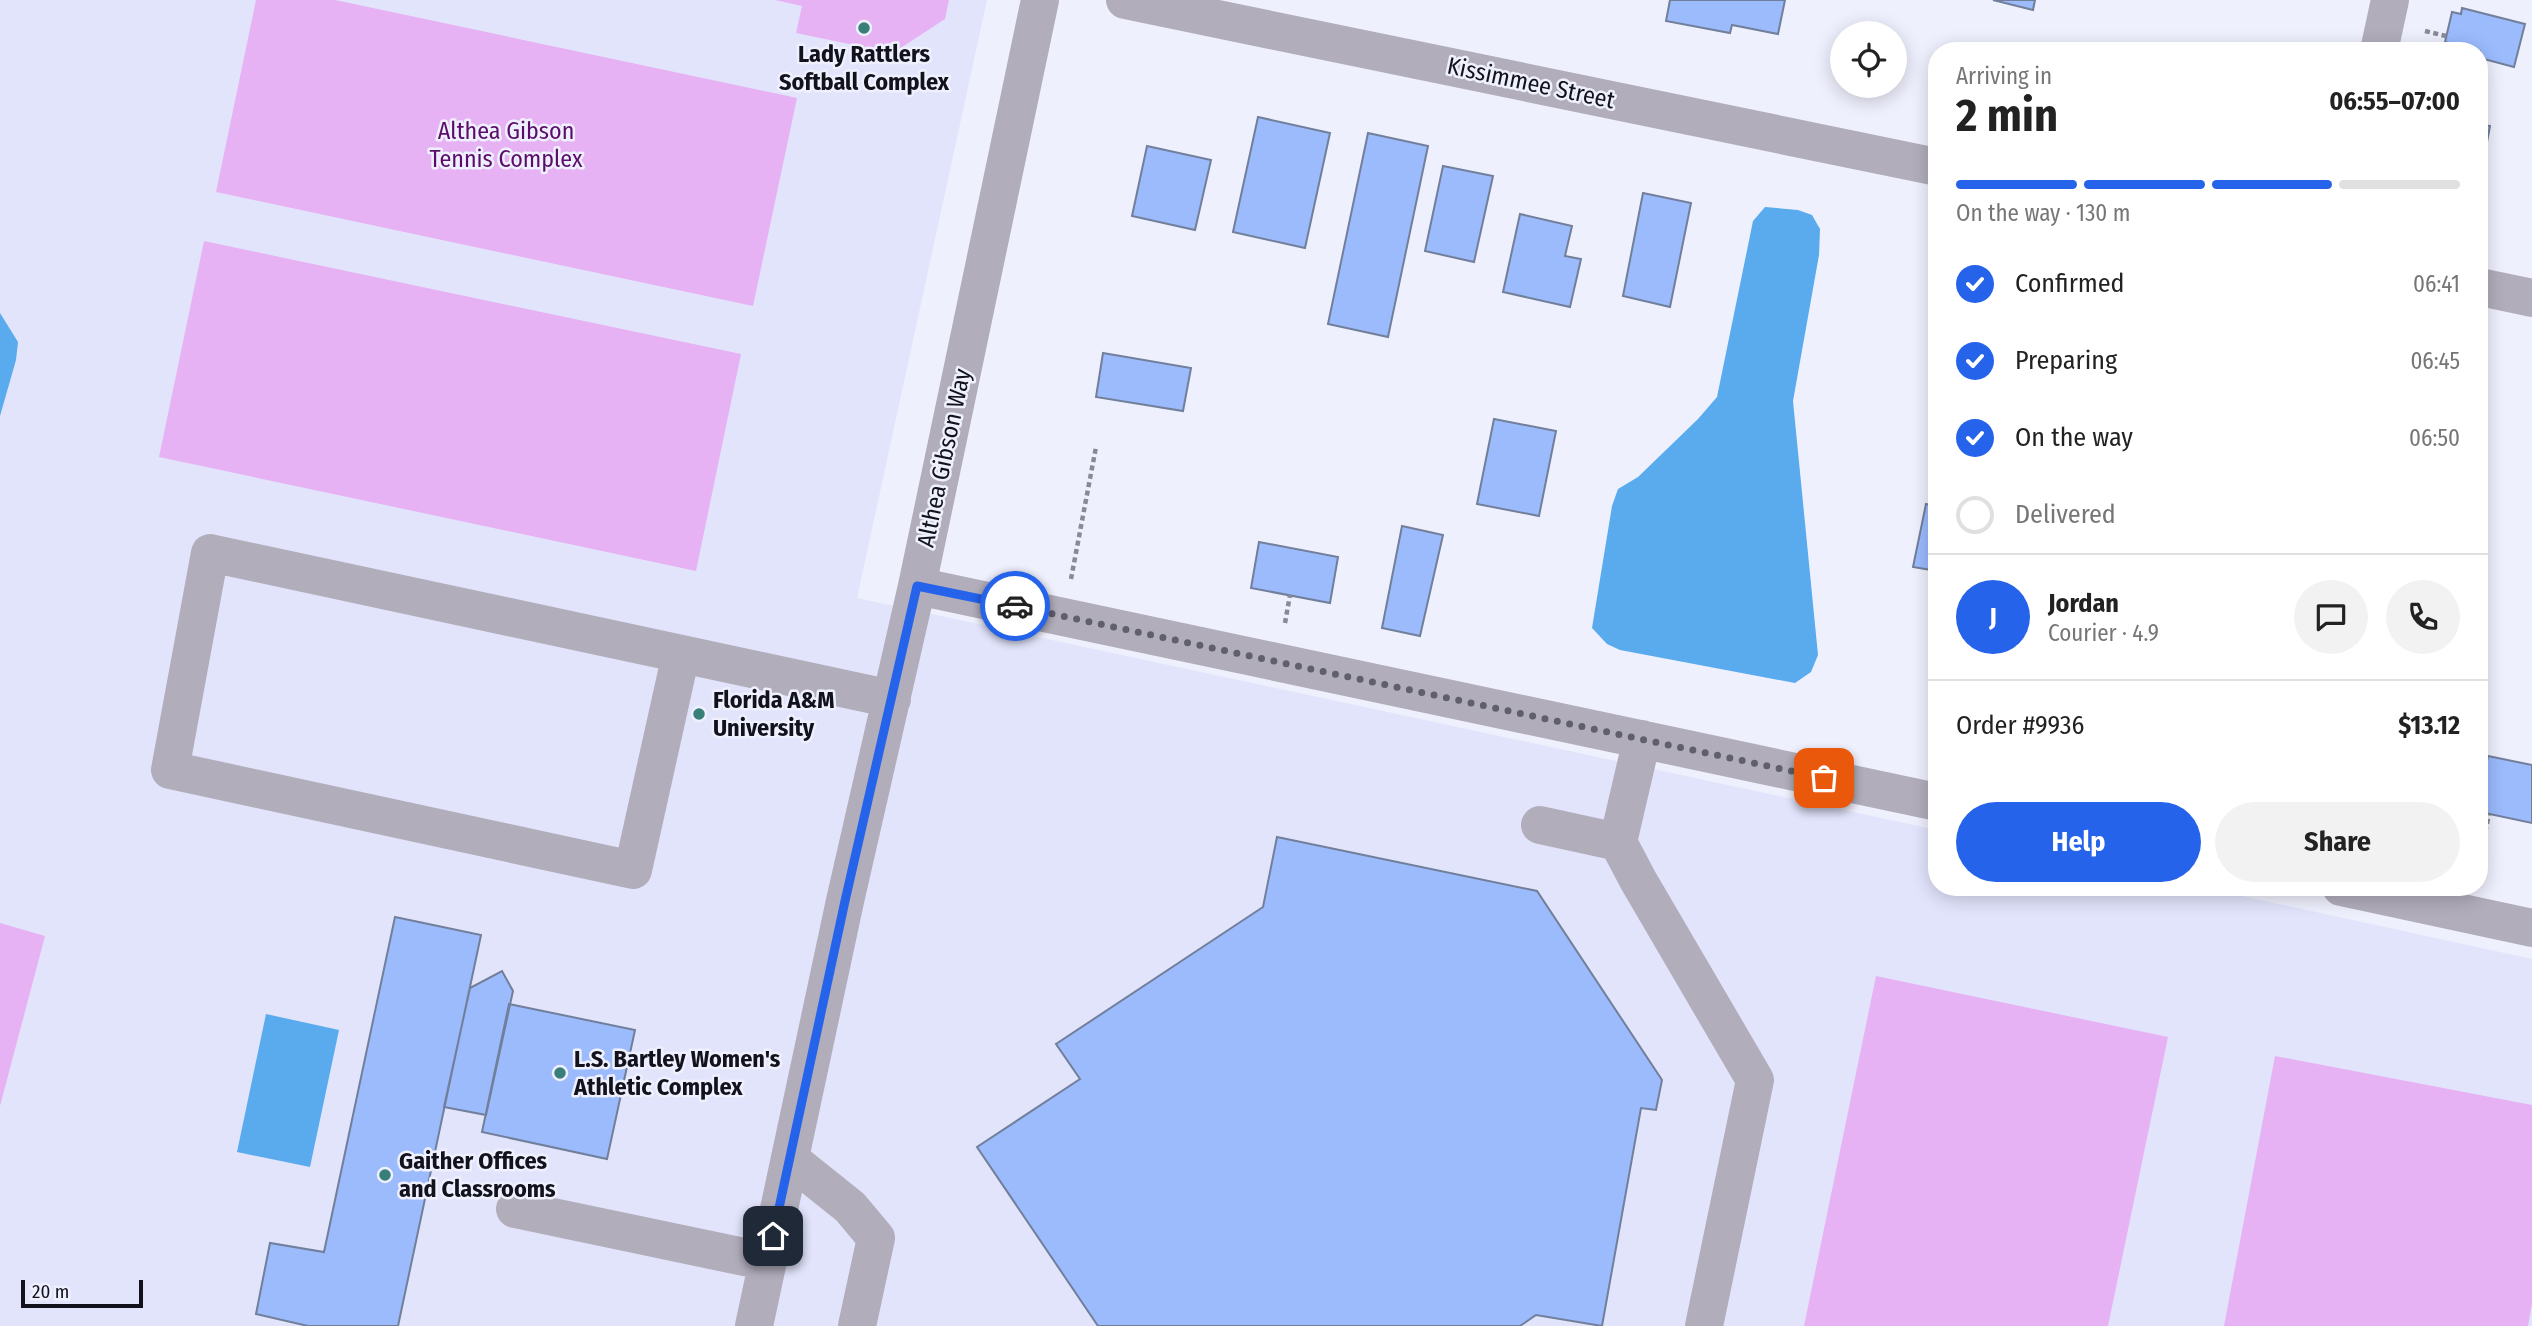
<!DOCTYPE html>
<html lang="en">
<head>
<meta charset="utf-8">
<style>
  :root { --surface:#fff; --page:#f2f2f2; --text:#222; --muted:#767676; --line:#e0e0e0; --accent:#2563eb }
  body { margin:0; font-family:"Fira Sans Condensed",sans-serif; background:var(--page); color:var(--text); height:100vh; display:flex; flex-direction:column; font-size:26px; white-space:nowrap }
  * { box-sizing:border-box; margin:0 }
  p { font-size:23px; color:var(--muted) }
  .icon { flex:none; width:38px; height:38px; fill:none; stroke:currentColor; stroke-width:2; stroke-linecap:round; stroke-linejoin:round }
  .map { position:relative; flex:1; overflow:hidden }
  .side { position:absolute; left:1928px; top:42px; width:560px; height:854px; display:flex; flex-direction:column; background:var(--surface); border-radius:28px; box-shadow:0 4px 18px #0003 }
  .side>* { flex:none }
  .controls { position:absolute; left:1830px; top:21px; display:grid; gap:14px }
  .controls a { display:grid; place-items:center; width:77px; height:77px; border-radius:50%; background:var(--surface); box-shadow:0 4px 18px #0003; font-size:35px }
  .scale { position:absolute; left:21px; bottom:18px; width:122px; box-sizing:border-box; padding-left:7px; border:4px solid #12121d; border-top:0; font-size:19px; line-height:24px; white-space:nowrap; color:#12121d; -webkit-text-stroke:5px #eff0fd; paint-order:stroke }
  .pin { position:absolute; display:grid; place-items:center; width:60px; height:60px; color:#fff; margin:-30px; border-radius:14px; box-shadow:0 4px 10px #0006 }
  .courier { position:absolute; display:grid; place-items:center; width:70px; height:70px; margin:-35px; border:5px solid #2563eb; border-radius:50%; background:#fff; color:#222; box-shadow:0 2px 9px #0007 }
  .head em { font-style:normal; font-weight:700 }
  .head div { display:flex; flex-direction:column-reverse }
  .head { display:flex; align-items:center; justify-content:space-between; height:119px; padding:0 28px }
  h1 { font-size:46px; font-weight:700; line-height:52px }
  .bar { display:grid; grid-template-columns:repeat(4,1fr); gap:10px 7px; align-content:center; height:84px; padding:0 28px }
  .bar i { height:9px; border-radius:5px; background:var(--line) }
  .bar .current { background:var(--accent) }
  .bar p { grid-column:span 4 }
  .line { display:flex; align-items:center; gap:18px; padding:0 28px; border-top:2px solid var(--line) }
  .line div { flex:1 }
  .round { display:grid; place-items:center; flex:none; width:74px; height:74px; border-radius:37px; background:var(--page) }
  ol { padding:0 28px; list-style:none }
  li { display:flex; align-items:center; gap:21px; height:77px }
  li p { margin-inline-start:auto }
  li .icon { padding:7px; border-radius:50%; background:var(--accent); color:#fff; stroke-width:4 }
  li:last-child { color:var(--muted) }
  li i { width:38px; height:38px; border:4px solid var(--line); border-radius:50% }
  .action { display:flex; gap:14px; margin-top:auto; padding:14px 28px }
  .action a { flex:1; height:80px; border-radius:42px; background:var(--accent); color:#fff; font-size:28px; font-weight:700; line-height:80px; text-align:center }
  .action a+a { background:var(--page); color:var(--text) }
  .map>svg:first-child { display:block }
  .built { fill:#e2e4fc }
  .green { fill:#e7b2f3 }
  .water { fill:#59abed }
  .building { fill:#9bbbfd; stroke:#717f9a; stroke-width:2 }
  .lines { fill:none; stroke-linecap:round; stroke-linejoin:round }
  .path { stroke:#8a8a96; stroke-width:4.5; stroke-dasharray:5 3.5; stroke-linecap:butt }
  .minor { stroke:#b2adbb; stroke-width:38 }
  .done { stroke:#5f606b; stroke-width:7; stroke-dasharray:0 12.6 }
  .route { stroke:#2563eb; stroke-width:9 }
  .poi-dot { fill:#387f7a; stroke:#eff0fd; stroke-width:2.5 }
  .labels { text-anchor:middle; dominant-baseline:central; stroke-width:5; stroke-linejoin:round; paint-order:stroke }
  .poi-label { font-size:24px; font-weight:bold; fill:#12121d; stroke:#eff0fd; text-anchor:start }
  .street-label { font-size:24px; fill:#12121d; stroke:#eff0fd }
  .park-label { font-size:24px; fill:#5c0d6b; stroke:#eff0fd }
</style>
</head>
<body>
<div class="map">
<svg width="2532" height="1326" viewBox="0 0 2532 1326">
  <rect width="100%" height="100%" fill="#eff0fd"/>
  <path class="built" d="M0 0H987L857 598 1937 830V887H2201L2532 959V1326H0Z"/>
  <path class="green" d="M256 0H335L797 98 753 306 216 192Z
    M775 0H949L945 19 893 53 796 33 802 6Z
    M204 241 741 354 696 571 159 457Z
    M0 923 45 936 0 1106Z
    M1876 976 2168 1037 2108 1326H1804Z
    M2275 1056 2532 1105V1304L2528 1326H2224Z"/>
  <path class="water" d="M1765 207 1798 210 1812 215 1820 229 1819 255 1793 401 1818 655 1811 672 1795 683 1620 650 1607 644 1592 628 1612 506 1618 489 1638 477 1698 419 1717 397 1753 221Z
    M0 313 18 342 16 360 0 416Z
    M266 1014 339 1030 310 1167 237 1152Z"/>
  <path class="building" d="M1670 0H1785L1778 34 1732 25 1730 33 1666 21Z
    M1993 0H2035L2033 10Z
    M2462 8 2525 24 2514 67 2480 58V51H2451L2452 44 2445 42 2452 12 2461 14Z
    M1258 117 1330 133 1305 248 1233 232Z
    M2480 124 2490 126 2480 179Z
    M1368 133 1428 146 1388 337 1328 324Z
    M1147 146 1211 160 1195 230 1132 216Z
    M1443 166 1493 176 1474 262 1425 251Z
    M1643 193 1691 203 1670 307 1623 296Z
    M1520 214 1572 226 1565 256 1581 259 1570 307 1503 292Z
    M1103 353 1191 368 1183 411 1096 397Z
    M1494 419 1556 431 1539 516 1477 504Z
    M1926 504 1937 506V571L1913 567Z
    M1402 526 1443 535 1420 636 1382 628Z
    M1259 542 1338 557 1330 603 1251 588Z
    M2488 756 2532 765V823L2480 812V795Z
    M1277 837 1537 891 1662 1080 1656 1110 1641 1108 1602 1326 1536 1315 1520 1326H1098L977 1147 1080 1079 1056 1044 1263 907Z
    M395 917 481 935 398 1326H308L256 1314 270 1243 324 1252Z
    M502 971 513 991 486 1115 444 1107 470 988Z
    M509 1004 635 1030 607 1159 482 1132Z"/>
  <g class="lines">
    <path class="path" d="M2425 31 2446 36
      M1071 579 1096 447
      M1285 623 1290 595
      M2480 857 2489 814"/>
    <path class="minor" d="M1125 0 1937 167
      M2379 51 2390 0
      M2480 287 2532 298
      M917 586 1937 802
      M681 654 633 870 170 770 210 553 892 699
      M1642 739 1618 842 1638 880 1755 1080 1704 1326
      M1540 825 1618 842
      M2341 887 2532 928
      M790 1159 850 1207 876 1238 857 1326
      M515 1209 768 1262
      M754 1326 845 901 917 586 1040 0"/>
  </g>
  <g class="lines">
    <path class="done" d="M1015 606 1824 778"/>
    <path class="route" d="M773 1236 845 901 917 586 1015 606"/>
  </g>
  <g class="poi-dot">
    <circle cx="864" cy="28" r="7"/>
    <circle cx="699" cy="714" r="7"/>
    <circle cx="560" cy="1073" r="7"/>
    <circle cx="385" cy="1175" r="7"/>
  </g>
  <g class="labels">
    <g class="poi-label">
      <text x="864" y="54" text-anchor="middle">Lady Rattlers<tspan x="864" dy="28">Softball Complex</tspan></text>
      <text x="713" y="700">Florida A&amp;M<tspan x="713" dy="28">University</tspan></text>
      <text x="574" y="1059">L.S. Bartley Women's<tspan x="574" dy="28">Athletic Complex</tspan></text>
      <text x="399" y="1161">Gaither Offices<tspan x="399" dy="28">and Classrooms</tspan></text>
    </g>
    <g class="street-label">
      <text transform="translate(1531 83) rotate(12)">Kissimmee Street</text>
      <text transform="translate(944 458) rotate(-78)">Althea Gibson Way</text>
    </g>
    <g class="park-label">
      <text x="506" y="131">Althea Gibson<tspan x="506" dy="28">Tennis Complex</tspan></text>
    </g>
  </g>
</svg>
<div class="controls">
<a><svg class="icon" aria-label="locate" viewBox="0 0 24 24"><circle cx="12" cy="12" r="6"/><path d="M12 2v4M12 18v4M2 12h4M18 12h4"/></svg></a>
</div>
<div class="scale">20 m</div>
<div class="pin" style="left:1824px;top:778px;background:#ea580c"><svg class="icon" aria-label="bag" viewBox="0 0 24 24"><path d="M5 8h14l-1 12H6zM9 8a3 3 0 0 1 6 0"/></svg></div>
<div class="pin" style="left:773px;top:1236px;background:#1f2937"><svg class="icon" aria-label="home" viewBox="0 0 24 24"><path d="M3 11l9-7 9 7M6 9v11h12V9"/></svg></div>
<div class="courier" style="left:1015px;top:606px"><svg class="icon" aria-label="car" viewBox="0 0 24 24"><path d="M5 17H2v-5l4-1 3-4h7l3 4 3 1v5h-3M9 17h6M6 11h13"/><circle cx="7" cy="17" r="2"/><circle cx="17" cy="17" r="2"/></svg></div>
<section class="side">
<div class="head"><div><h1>2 min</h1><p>Arriving in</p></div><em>06:55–07:00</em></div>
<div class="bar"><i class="current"></i><i class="current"></i><i class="current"></i><i></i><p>On the way · 130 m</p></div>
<ol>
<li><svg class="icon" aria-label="check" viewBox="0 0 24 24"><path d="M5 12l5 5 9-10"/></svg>Confirmed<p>06:41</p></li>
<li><svg class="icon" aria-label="check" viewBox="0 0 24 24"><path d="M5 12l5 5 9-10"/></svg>Preparing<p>06:45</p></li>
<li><svg class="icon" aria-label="check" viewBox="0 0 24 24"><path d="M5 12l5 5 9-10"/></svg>On the way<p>06:50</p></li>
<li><i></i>Delivered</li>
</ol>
<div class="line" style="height:126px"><b class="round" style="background:var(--accent);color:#fff">J</b><div><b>Jordan</b><p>Courier · 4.9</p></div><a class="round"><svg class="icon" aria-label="chat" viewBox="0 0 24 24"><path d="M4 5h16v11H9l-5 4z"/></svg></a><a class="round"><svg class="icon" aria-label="phone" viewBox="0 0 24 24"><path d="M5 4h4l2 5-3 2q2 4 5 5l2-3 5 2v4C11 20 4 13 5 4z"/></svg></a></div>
<div class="line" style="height:91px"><div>Order #9936</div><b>$13.12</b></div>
<div class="action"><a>Help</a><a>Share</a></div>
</section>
</div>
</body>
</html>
